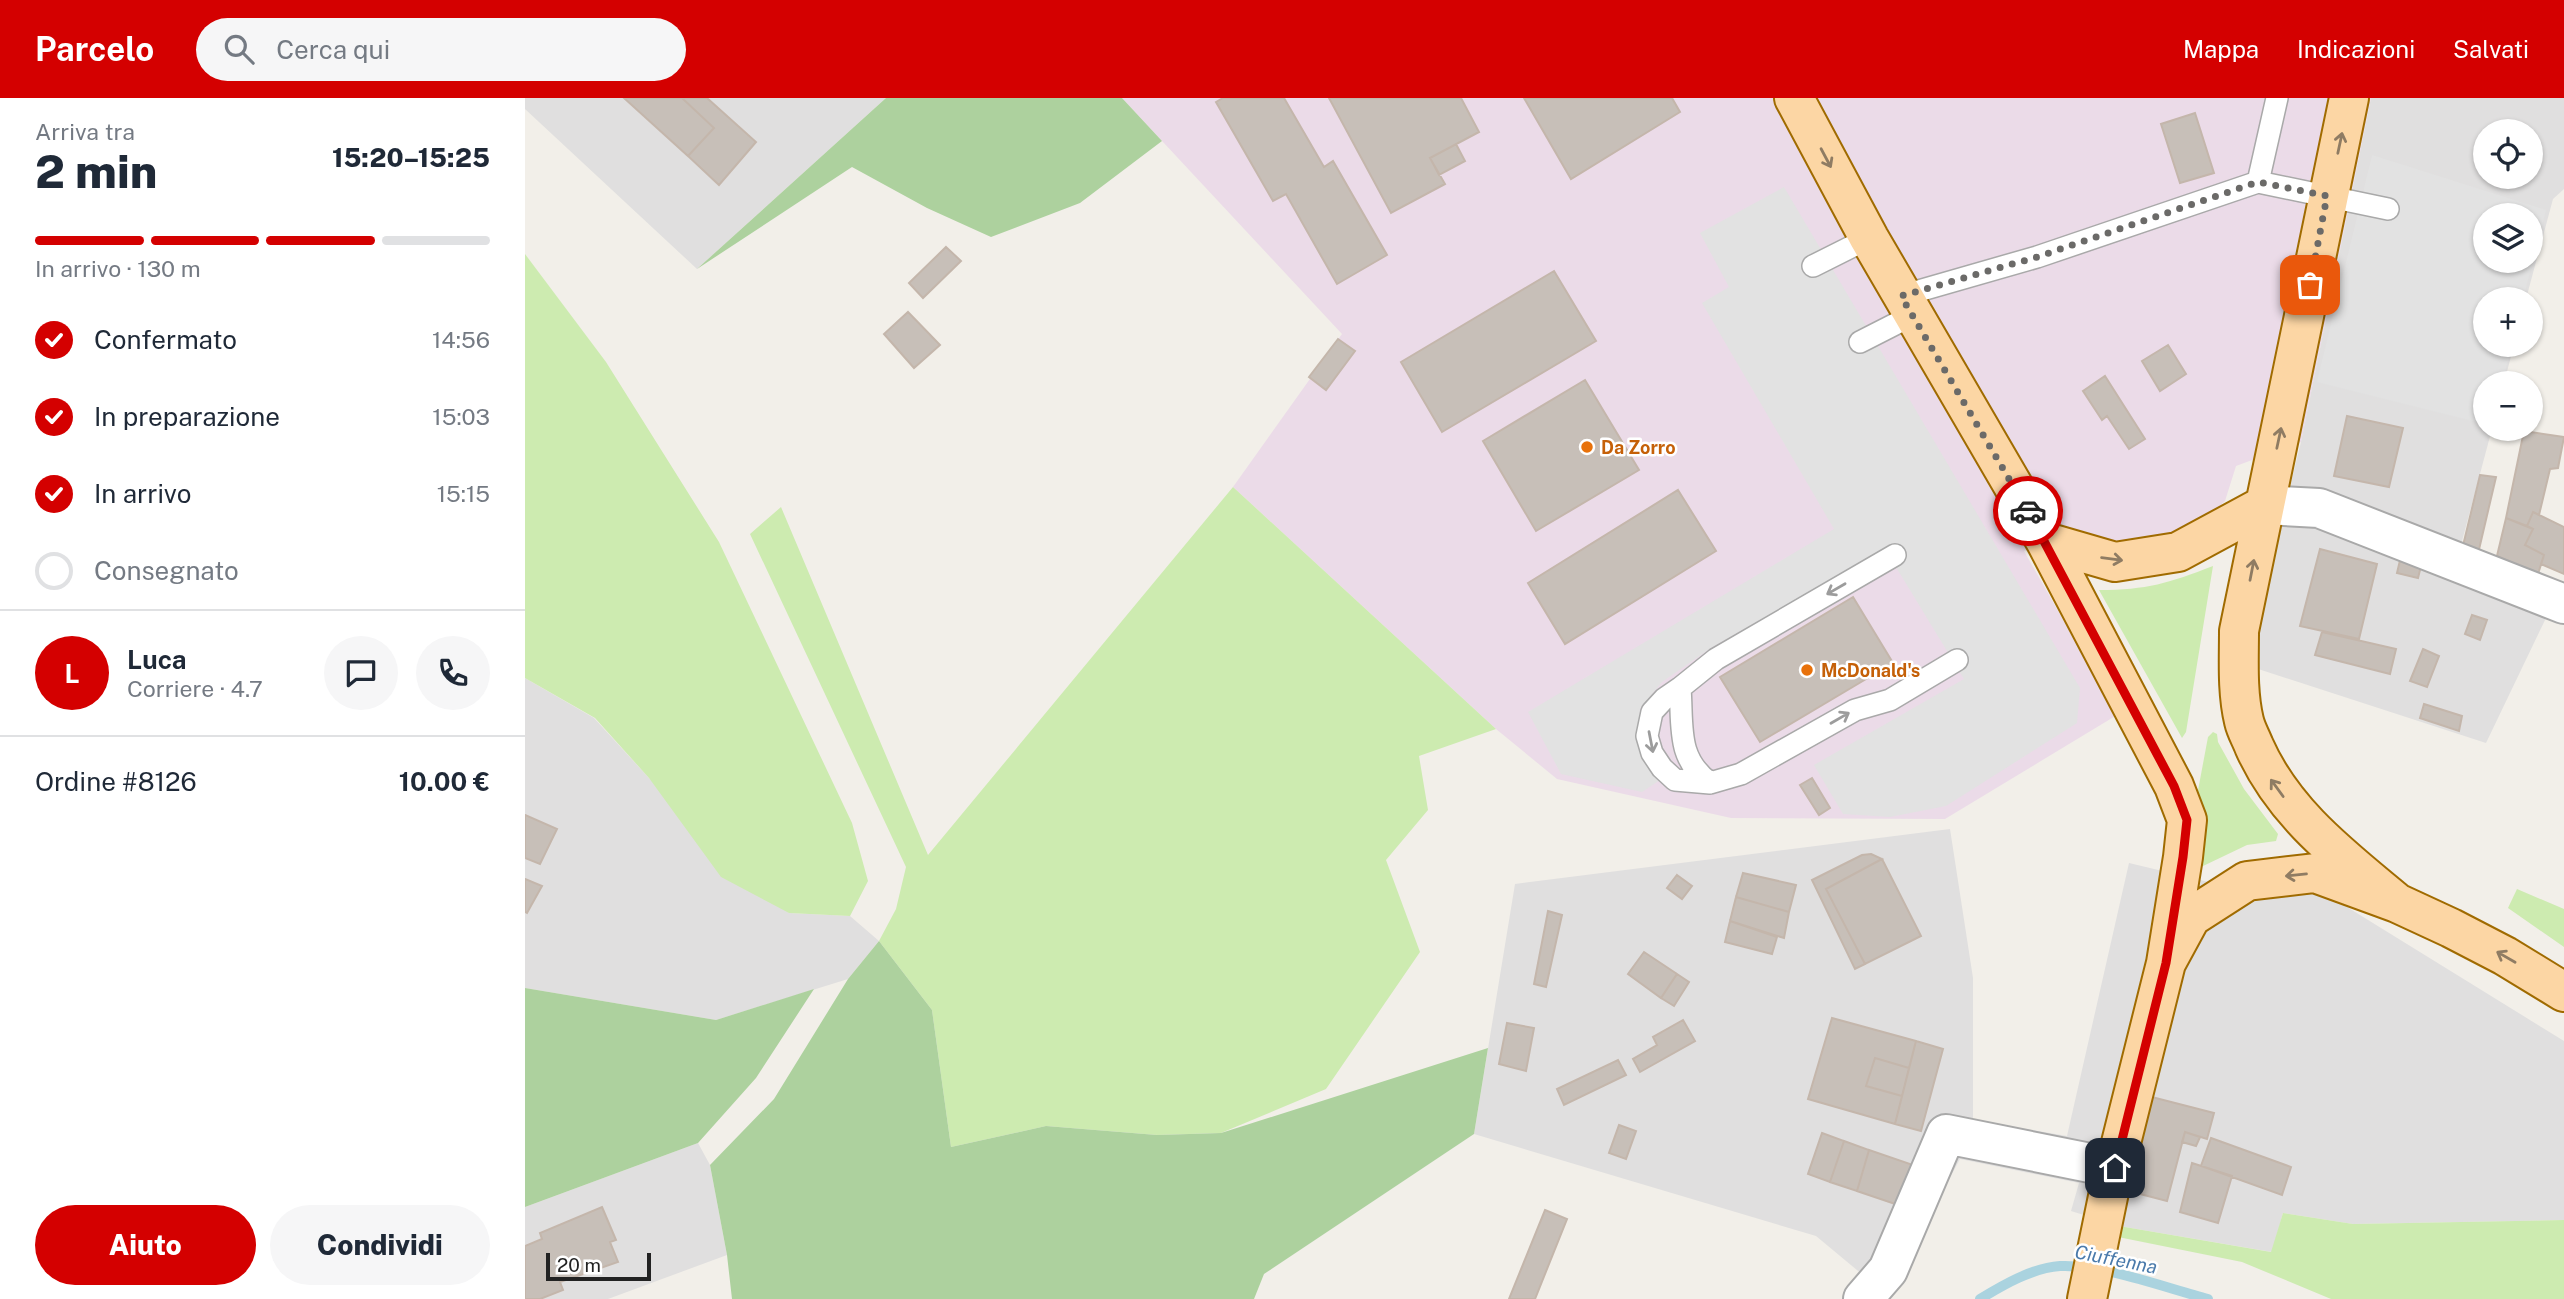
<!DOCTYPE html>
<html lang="it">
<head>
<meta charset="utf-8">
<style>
  :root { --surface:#fff; --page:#f6f6f7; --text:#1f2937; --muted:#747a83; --line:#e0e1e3; --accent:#d40000 }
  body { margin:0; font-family:"Public Sans",sans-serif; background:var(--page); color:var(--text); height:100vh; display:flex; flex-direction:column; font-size:26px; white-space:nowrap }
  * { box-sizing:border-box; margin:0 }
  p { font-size:23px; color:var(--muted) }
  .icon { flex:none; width:38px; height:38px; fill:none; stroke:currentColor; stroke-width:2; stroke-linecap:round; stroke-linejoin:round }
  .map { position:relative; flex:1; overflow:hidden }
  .panel { display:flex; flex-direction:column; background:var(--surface); width:525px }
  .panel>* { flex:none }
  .fabs { position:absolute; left:1948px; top:21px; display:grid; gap:14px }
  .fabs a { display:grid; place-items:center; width:70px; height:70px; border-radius:50%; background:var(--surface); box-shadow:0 2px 5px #0004; font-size:35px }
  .scale { position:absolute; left:21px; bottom:18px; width:105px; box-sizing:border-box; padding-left:7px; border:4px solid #222; border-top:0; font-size:19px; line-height:24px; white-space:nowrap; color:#222; -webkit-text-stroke:5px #fff; paint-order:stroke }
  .pin { position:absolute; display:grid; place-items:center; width:60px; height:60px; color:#fff; margin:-30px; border-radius:14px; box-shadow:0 4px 10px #0006 }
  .courier { position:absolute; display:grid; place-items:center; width:70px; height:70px; margin:-35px; border:5px solid #d40000; border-radius:50%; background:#fff; color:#222; box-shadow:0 2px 9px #0007 }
  .summary em { font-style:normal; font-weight:800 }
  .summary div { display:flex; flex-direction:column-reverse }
  .summary { display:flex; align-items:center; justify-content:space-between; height:119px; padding:0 35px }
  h1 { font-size:46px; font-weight:800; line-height:52px }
  .bar { display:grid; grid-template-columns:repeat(4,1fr); gap:10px 7px; align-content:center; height:84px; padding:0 35px }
  .bar i { height:9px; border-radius:5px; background:var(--line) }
  .bar .active { background:var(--accent) }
  .bar p { grid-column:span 4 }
  .line { display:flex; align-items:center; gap:18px; padding:0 35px; border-top:2px solid var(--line) }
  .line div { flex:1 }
  .round { display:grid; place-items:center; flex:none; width:74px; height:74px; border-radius:37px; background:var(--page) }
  ol { padding:0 35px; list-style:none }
  li { display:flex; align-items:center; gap:21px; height:77px }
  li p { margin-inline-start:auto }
  li .icon { padding:7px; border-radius:50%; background:var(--accent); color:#fff; stroke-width:4 }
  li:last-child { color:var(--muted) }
  li i { width:38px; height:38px; border:4px solid var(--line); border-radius:50% }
  .button { display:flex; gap:14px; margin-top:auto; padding:14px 35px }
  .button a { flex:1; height:80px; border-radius:42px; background:var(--accent); color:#fff; font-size:28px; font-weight:800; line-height:80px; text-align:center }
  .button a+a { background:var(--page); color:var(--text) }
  header { display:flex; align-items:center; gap:42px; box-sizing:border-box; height:98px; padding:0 35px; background:var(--accent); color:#fff }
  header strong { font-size:33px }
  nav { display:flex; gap:38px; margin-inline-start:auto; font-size:24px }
  .search { width:490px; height:63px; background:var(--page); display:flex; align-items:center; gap:18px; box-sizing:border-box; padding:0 24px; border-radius:38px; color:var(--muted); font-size:26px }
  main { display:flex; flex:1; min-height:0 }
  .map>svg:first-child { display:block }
  .residential { fill:#e0dfdf; fill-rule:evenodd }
  .industrial { fill:#ebdbe8 }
  .grass { fill:#cdebb0 }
  .forest { fill:#add19e }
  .parking { fill:#e2e2e2; fill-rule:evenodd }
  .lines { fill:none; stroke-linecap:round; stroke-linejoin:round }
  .stream { stroke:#aad3df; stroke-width:10 }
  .building { fill:#c7bfb8; stroke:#c4b6ab; stroke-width:2 }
  .lane-casing { stroke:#a9a9a9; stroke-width:24 }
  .street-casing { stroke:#a9a9a9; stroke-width:42 }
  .primary-casing { stroke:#a06b00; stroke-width:42 }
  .lane { stroke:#fff; stroke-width:21 }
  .street { stroke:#fff; stroke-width:38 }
  .primary { stroke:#fcd6a4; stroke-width:38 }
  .oneway { stroke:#8f7c63 }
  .oneway2 { stroke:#9c9c9c }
  .done { stroke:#6b6a68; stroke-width:7; stroke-dasharray:0 12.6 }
  .route { stroke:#d40000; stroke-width:9 }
  .food-dot { fill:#e8710a; stroke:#fff; stroke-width:2.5 }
  .labels { text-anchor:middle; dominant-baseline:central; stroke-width:5; stroke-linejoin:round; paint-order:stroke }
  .food-label { font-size:18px; font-weight:bold; fill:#c56008; stroke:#fff; text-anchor:start }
  .water-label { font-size:19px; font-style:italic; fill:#4a7aab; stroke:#fff }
</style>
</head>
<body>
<header>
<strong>Parcelo</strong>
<div class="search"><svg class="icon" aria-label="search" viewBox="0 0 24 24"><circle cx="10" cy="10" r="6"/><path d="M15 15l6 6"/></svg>Cerca qui</div>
<nav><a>Mappa</a><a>Indicazioni</a><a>Salvati</a></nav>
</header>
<main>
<section class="panel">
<div class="summary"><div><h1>2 min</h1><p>Arriva tra</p></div><em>15:20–15:25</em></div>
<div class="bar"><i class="active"></i><i class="active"></i><i class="active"></i><i></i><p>In arrivo · 130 m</p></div>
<ol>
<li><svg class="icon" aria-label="check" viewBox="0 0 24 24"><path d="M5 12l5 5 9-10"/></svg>Confermato<p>14:56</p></li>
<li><svg class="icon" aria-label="check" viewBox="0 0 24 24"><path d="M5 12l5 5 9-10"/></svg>In preparazione<p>15:03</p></li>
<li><svg class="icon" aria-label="check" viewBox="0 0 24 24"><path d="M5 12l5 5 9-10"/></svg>In arrivo<p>15:15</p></li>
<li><i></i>Consegnato</li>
</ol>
<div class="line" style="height:126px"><b class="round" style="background:var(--accent);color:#fff">L</b><div><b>Luca</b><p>Corriere · 4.7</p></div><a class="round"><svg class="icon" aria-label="chat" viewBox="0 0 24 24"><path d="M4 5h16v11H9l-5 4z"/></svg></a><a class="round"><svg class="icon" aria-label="phone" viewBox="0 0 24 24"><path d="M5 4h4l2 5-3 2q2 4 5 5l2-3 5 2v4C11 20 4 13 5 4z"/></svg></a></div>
<div class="line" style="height:91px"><div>Ordine #8126</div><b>10.00 €</b></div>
<div class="button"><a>Aiuto</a><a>Condividi</a></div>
</section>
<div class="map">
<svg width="2039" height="1201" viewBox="0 0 2039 1201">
  <rect width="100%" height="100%" fill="#f2efe9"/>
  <path class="residential" d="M0 0H361L172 171 0 11Z
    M1846 0H2039V91L2028 101 2001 201H1960V247H1989L1979 285H1960V331H1967L1933 458 2032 497 1961 645 1721 567 1776 344ZM1960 33H2006V79H1960ZM1960 117H2006V163H1960Z
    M0 580 69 620 124 680 264 815 325 818 354 843 323 881 191 922 0 890Z
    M1425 731 1448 880V1022L1542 1038 1604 765 1717 792 1788 788 2039 943V1122L1828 1126 1758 1115 1747 1154 1594 1128 1546 1113 1554 1085 1435 1061 1362 1197 1291 1138 949 1036 990 786Z
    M173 1045 185 1067 202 1157 83 1201H0V1109Z"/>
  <path class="industrial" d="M597 0H1846L1776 344 1711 368 1700 403 1669 433 1587 453 1545 435 1499 453 1592 617 1420 721 1206 720 1032 681 971 631 708 389 817 236Z"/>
  <path class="grass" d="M0 156 81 264 194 444 327 725 343 783 325 818 264 815 196 779 124 680 70 620 0 580Z
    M708 389 971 631 894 658 903 712 861 762 895 854 801 991 696 1035 632 1037 521 1028 426 1049 407 912 354 843 371 811 381 769 225 436 256 409 403 757Z
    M1688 468 1661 634 1657 640 1574 492C1622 492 1644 485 1688 468Z
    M1688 634 1692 636 1693 644 1719 691 1753 736 1751 743 1722 747 1676 769 1668 719 1683 639Z
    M1992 791 2039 811V849L1983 810Z
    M1758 1115 1828 1126 2039 1122V1201H1806L1717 1164 1593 1139 1594 1128 1746 1154Z"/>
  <path class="forest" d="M361 0H597L637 43 555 105 466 139 402 110 327 69 172 171Z
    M354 843 407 912 426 1049 521 1028 632 1037 696 1035 963 950 949 1036 739 1176 729 1201H207L202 1157 185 1067 249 1001 323 881Z
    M0 890 191 922 289 891 231 980 173 1045 0 1109Z"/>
  <path class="parking" d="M1847 57 2021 112 1998 201H1960V247H1987L1977 285H1960V326L1792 284ZM1960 117H2006V163H1960Z
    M1259 89 1555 590 1552 625 1421 708 1365 719 1318 716 1289 667 1439 581 1360 451 1186 550 1137 584 1115 611 1113 646 1135 682 1117 694 1036 676 1003 614 1309 431 1177 205 1204 189 1175 135Z"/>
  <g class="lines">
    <path class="stream" d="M1455 1201C1478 1187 1507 1170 1535 1168 1577 1166 1641 1190 1683 1201"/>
  </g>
  <path class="building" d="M99 0H157L189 30 163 58Z
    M157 0H182L231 44 194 87 163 58 189 30Z
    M698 0H759L799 69 808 63 862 157 812 186 761 96 748 103 691 4Z
    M804 0H936L954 34 905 60 920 86 866 115Z
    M999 0H1147L1155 14 1046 81Z
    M1670 15 1689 75 1655 85 1636 26Z
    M931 46 940 63 914 77 905 60Z
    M421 149 436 163 398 200 384 185Z
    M1029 173 1071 243 917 334 876 264Z
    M383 214 415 247 389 270 359 236Z
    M813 241 830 253 801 292 784 279Z
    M1643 247 1661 276 1635 293 1617 263Z
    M1580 278 1620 341 1604 351 1582 318 1577 322 1558 293Z
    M1060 282 1114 372 1011 433 958 343Z
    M1822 318 1878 330 1864 389 1809 378Z
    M1999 333 2039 339 2033 370 2025 371 2014 417 2008 414 2002 428 1981 420Z
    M1955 377 1971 379 1952 460 1936 456Z
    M1153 392 1191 453 1040 546 1003 485Z
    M2008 414 2039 429V476L2016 466 2019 457 2000 447 2008 431 2002 428Z
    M1981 420 2008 431 2000 447 2019 457 2013 476 1972 458Z
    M1795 451 1852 466 1834 541 1775 528Z
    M1876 458 1897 464 1893 480 1872 475Z
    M1328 499 1368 565 1235 644 1195 579Z
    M1947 517 1962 522 1955 542 1940 536Z
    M1797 534 1871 551 1865 576 1790 557Z
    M1898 551 1914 558 1902 589 1885 583Z
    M1899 606 1937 618 1934 633 1895 620Z
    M1287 680 1305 710 1294 717 1275 687Z
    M0 717 32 731 15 766 0 760Z
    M1346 756 1357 761 1301 791 1340 866 1330 871 1287 782 1337 757Z
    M1357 761 1396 838 1340 866 1301 791Z
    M1218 775 1271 787 1264 814 1211 799Z
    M1152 777 1167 788 1157 801 1142 790Z
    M0 781 17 788 2 815 0 814Z
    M1211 799 1264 814 1259 840 1205 823Z
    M1023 813 1037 817 1021 889 1009 886Z
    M1205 823 1252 839 1247 856 1200 844Z
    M1119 854 1152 876 1136 900 1103 876Z
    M1152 876 1164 884 1149 908 1136 900Z
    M1307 920 1391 943 1384 970 1350 960 1341 988 1377 998 1370 1026 1283 1001Z
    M1158 922 1170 943 1115 974 1108 961 1132 947 1128 939Z
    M982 925 1009 930 1001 973 974 966Z
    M1391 943 1418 951 1396 1033 1370 1026Z
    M1350 960 1384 970 1377 998 1341 988Z
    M1093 962 1101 977 1039 1007 1032 991Z
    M1619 997 1689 1015 1682 1041 1660 1034 1642 1103 1596 1091Z
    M1094 1027 1111 1033 1101 1061 1084 1055Z
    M1660 1034 1675 1039 1671 1048 1657 1044Z
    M1297 1035 1319 1043 1305 1084 1283 1076Z
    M1686 1040 1766 1069 1757 1097 1676 1068Z
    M1319 1043 1344 1052 1332 1093 1305 1084Z
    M1344 1052 1391 1068 1376 1108 1332 1093Z
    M1667 1065 1707 1078 1693 1125 1655 1114Z
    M77 1109 91 1142 85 1144 93 1164 35 1184 38 1192 15 1201H0V1148L17 1141 15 1135Z
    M1020 1112 1042 1121 1010 1201H984Z"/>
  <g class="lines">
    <g class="lane-casing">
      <path id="lane" d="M1733 84 1752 0
        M1288 168 1344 140
        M1376 198 1512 159 1733 84 1863 111
        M1335 244 1388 217
        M1155 590 1139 601 1127 614 1122 638 1127 655 1137 670 1150 682 1185 685 1216 676 1330 612 1365 602 1432 562
        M1185 685C1151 660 1158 628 1155 590L1191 561 1370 457"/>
    </g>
    <g class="street-casing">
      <path id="street" d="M1740 407 1794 410 2039 506
        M1338 1201 1363 1172 1421 1036 1590 1070"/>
    </g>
    <g class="primary-casing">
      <path id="primary" d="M1269 0 1344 140 1521 444 1649 688 1662 722 1658 759 1641 865
        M1824 0 1714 533C1714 562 1712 594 1719 623 1721 632 1726 640 1729 648 1759 716 1817 759 1872 805
        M1521 444 1590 464 1653 454 1740 407
        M1562 1201 1585 1089 1641 865 1666 819 1722 783 1790 775 1872 805 1926 830 1980 858 2039 894"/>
    </g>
    <use href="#lane" class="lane"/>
    <use href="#street" class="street"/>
    <use href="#primary" class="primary"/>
  </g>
  <defs><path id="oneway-shaft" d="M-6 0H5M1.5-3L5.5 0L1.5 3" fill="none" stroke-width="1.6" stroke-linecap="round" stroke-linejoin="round" transform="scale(1.75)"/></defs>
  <g class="oneway">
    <use href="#oneway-shaft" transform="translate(1815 45) rotate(-78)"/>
    <use href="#oneway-shaft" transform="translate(1301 60) rotate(62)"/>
    <use href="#oneway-shaft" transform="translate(1754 340) rotate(-78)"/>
    <use href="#oneway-shaft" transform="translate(1587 461) rotate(7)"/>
    <use href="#oneway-shaft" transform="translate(1727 472) rotate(-79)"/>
    <use href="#oneway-shaft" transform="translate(1752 690) rotate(-126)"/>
    <use href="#oneway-shaft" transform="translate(1771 777) rotate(174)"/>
    <use href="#oneway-shaft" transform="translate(1981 859) rotate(-150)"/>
  </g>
  <g class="oneway2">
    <use href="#oneway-shaft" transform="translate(1311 491) rotate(150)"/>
    <use href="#oneway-shaft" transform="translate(1315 620) rotate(-30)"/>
    <use href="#oneway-shaft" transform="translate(1126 644) rotate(79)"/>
  </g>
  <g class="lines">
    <path class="done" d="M1503 413 1376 198 1512 159 1733 84 1802 98 1785 187"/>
    <path class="route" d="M1503 413 1649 688 1662 722 1658 759 1641 865 1590 1070"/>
  </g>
  <g class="food-dot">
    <circle cx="1062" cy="349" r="7"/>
    <circle cx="1282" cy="572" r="7"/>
  </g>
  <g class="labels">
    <g class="food-label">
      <text x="1076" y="349">Da Zorro</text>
      <text x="1296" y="572">McDonald's</text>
    </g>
    <g class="water-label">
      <text transform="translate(1591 1161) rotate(11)">Ciuffenna</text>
    </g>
  </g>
</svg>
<div class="fabs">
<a><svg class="icon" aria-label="locate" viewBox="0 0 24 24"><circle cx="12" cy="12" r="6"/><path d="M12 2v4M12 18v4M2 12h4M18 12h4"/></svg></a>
<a><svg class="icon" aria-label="layers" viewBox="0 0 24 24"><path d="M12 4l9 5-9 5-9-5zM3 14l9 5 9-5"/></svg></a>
<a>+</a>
<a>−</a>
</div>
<div class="scale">20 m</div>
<div class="pin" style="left:1785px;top:187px;background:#ea580c"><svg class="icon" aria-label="bag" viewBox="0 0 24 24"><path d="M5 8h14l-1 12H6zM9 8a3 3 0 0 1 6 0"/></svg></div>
<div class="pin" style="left:1590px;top:1070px;background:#1f2937"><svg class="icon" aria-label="home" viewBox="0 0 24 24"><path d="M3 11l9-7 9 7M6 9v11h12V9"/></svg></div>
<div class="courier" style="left:1503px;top:413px"><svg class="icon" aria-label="car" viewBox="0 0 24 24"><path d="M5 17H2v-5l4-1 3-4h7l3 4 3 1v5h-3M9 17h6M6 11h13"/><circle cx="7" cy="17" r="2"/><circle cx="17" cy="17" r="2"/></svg></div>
</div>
</main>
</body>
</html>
